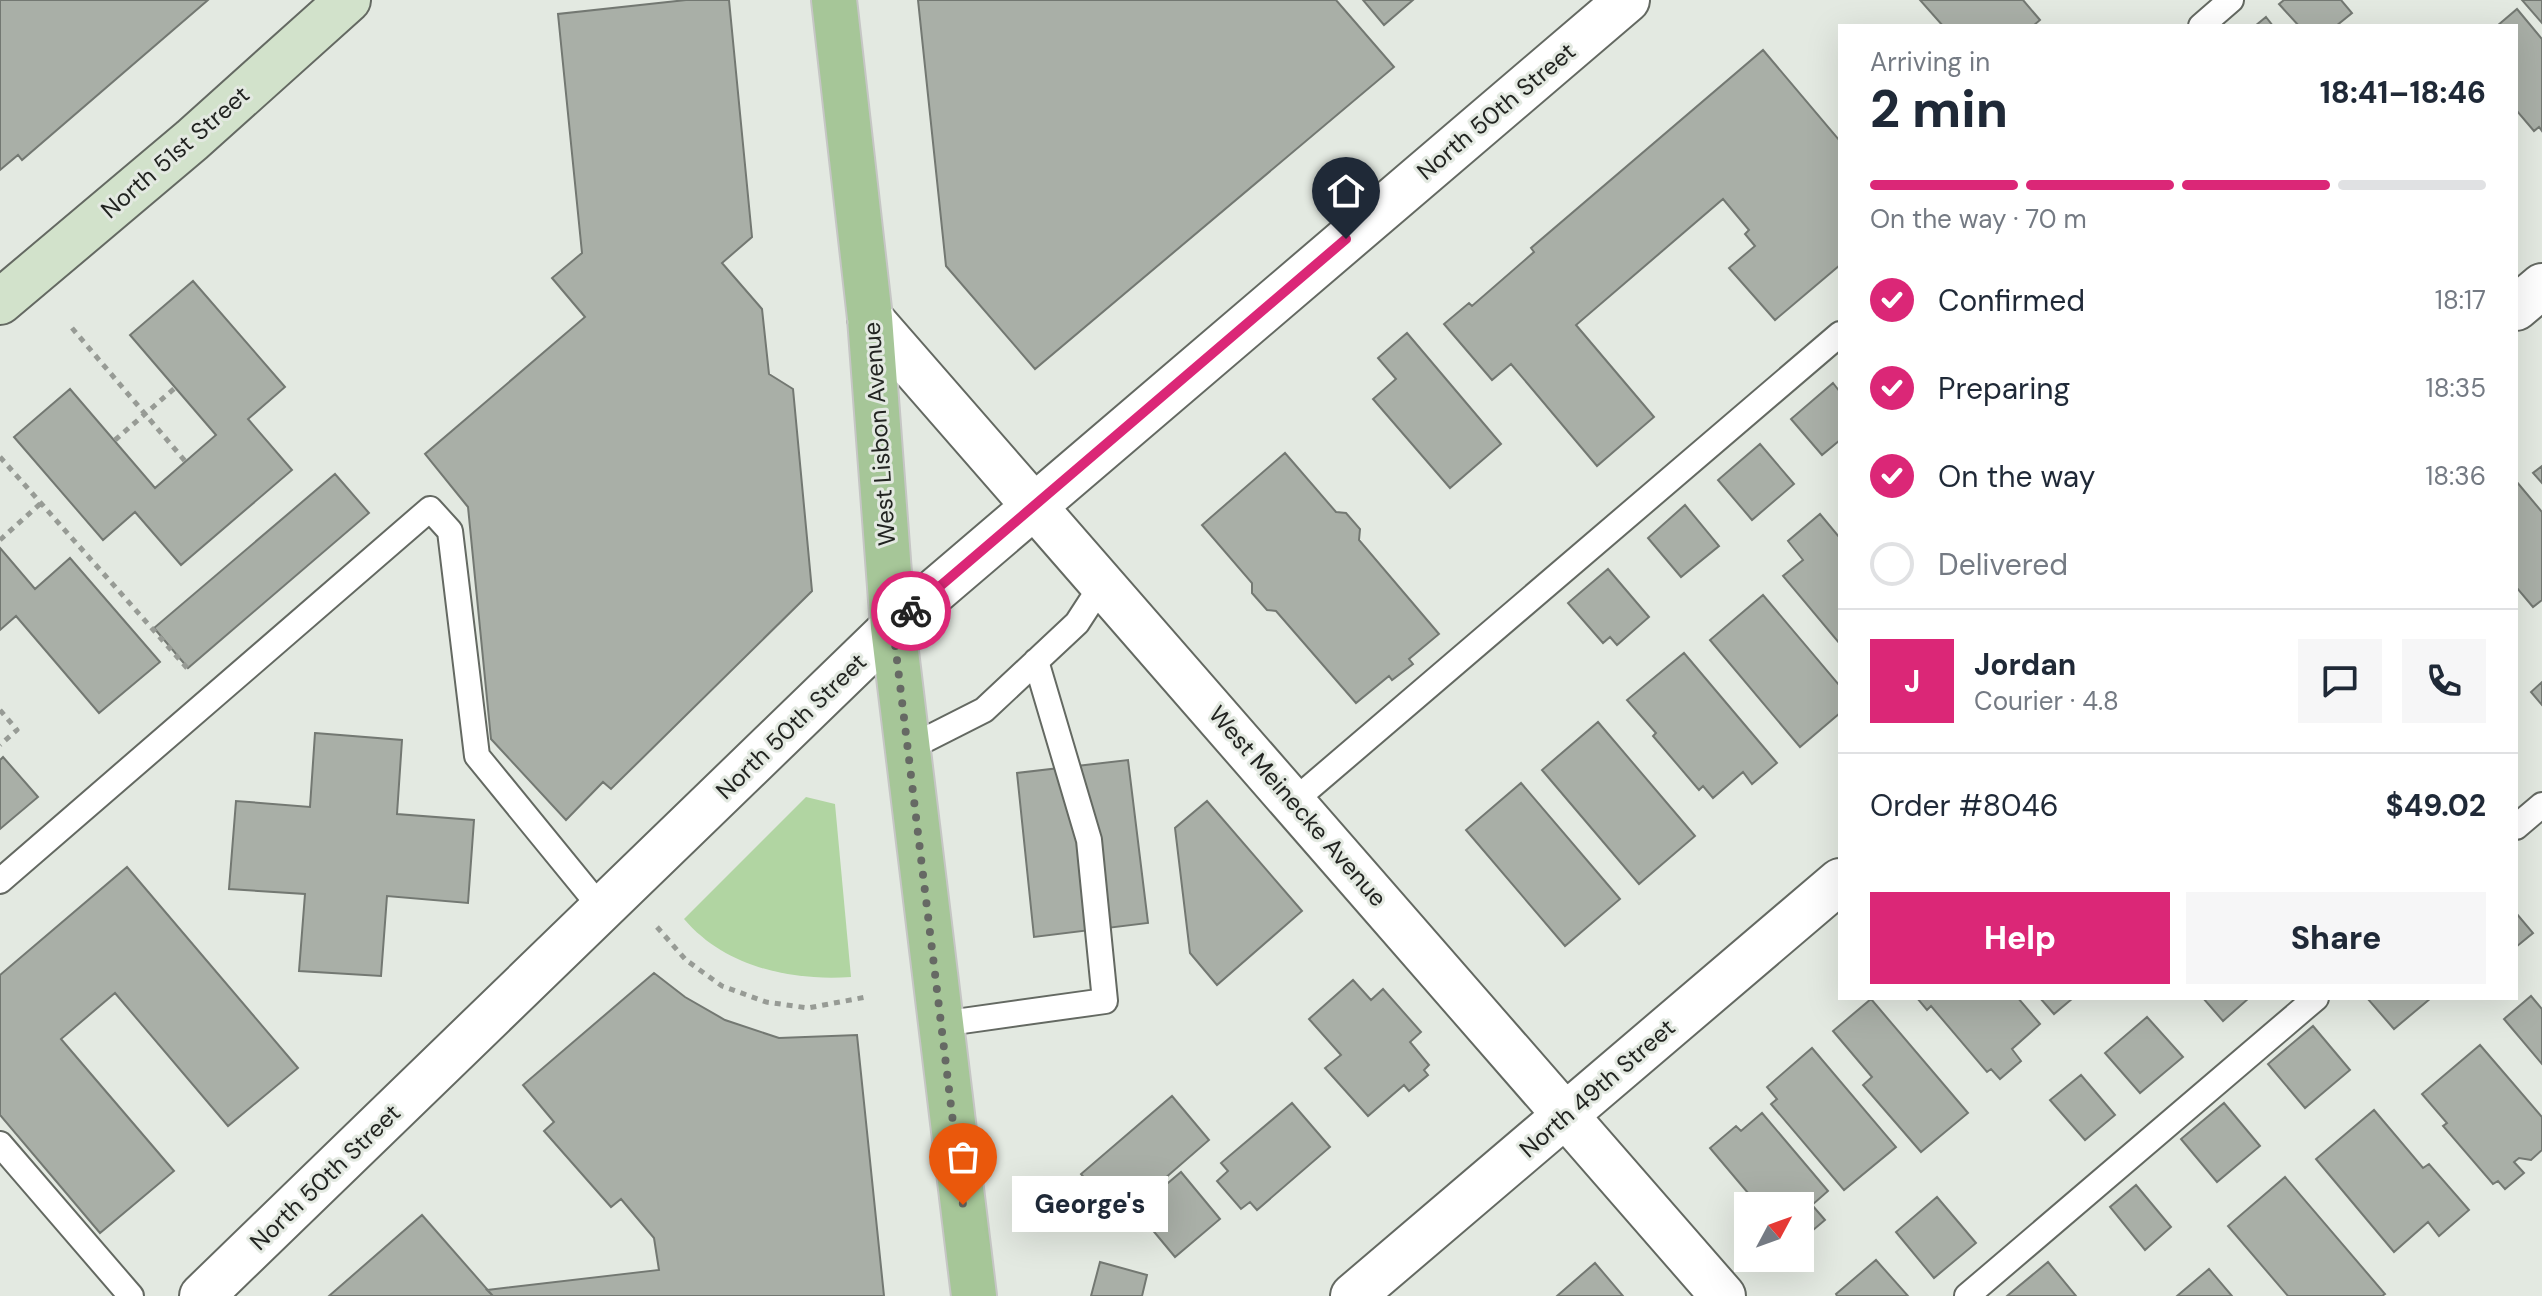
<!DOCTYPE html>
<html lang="en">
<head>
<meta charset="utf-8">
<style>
  :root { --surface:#fff; --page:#f6f6f7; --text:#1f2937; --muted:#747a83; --line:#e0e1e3; --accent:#db2777 }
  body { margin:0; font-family:"DM Sans",sans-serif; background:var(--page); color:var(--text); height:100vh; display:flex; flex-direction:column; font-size:30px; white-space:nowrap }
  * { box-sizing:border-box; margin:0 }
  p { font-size:26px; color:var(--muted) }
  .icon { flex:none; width:44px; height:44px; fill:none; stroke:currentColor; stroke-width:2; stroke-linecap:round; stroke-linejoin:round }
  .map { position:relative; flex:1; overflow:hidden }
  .side { position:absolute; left:1838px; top:24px; width:680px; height:976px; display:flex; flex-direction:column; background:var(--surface); border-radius:0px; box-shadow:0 8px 32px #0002 }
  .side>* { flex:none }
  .needle { width:52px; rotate:49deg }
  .controls { position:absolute; left:1734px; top:1192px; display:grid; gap:16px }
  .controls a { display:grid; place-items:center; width:80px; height:80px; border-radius:0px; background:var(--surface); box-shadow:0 8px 32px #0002; font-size:40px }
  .pin { position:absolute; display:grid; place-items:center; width:68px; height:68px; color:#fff; margin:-82px -34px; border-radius:50% 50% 50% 0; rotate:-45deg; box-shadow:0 0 8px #0007 }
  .pin .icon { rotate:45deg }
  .courier { position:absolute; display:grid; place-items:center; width:80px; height:80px; margin:-40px; border:6px solid #db2777; border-radius:50%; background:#fff; color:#222; box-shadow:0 2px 10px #0007 }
  .bubble { position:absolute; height:56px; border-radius:0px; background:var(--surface); box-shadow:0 8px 32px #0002; font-size:26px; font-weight:800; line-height:56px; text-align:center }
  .summary em { font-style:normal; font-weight:800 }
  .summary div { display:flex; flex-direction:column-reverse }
  .summary { display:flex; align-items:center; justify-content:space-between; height:136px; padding:0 32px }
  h1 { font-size:52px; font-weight:800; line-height:60px }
  .bar { display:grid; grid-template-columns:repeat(4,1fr); gap:12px 8px; align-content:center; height:96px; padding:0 32px }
  .bar i { height:10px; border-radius:6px; background:var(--line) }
  .bar .on { background:var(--accent) }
  .bar p { grid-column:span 4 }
  .line { display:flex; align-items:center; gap:20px; padding:0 32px; border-top:2px solid var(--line) }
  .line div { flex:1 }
  .round { display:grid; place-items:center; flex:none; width:84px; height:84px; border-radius:0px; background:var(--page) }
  ol { padding:0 32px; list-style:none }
  li { display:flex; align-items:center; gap:24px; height:88px }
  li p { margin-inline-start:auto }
  li .icon { padding:8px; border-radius:50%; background:var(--accent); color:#fff; stroke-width:4 }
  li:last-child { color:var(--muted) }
  li i { width:44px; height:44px; border:4px solid var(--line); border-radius:50% }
  .button { display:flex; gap:16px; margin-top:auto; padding:16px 32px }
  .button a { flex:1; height:92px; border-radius:0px; background:var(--accent); color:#fff; font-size:32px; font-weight:800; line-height:92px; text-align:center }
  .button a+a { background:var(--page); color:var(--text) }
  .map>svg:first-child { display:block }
  .green { fill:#b1d5a2 }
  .building { fill:#a9afa7; stroke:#737872; stroke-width:2 }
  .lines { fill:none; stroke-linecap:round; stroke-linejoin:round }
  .lane-casing { stroke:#646962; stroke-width:28 }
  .street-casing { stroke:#646962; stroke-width:48 }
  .secondary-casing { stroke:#646962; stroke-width:48 }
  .primary-casing { stroke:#c6c6c5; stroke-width:48 }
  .path { stroke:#979b95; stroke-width:5; stroke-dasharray:6 6; stroke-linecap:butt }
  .lane { stroke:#fff; stroke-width:24 }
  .street { stroke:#fff; stroke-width:44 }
  .secondary { stroke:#d2e2cb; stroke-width:44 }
  .primary { stroke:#a6c698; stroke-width:44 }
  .done { stroke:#666964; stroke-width:8; stroke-dasharray:0 14.4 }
  .route { stroke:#db2777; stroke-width:10 }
  .labels { text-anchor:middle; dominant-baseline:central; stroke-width:6; stroke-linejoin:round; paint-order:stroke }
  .street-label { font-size:24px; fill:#222421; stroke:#e3e9e1 }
</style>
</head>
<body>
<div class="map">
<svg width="2542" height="1296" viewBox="0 0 2542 1296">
  <rect width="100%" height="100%" fill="#e3e9e1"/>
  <path class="green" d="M806 797 835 804 851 977C790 981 725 967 684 919Z"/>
  <path class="building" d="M0 0H208L22 160 18 155 0 170Z
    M686 0H729L752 237 722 263 762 309 769 374 793 389 812 591 611 789 603 782 566 820 491 739 468 507 425 454 585 317 552 278 582 253 558 14Z
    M918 0H1336L1394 67 1035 369 946 266Z
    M1363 0H1413L1384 25Z
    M1920 0H2023L2040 20 2033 26H1943Z
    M2284 0H2341L2352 13 2336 26H2299L2279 4Z
    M2522 0H2542V23Z
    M2517 9 2542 39V131L2539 127 2534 131 2516 110V26H2497Z
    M2266 17 2273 26H2255Z
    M1763 50 1840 141V265L1775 320 1729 268 1755 246 1745 234 1749 230 1723 199 1576 325 1654 417 1597 466 1511 364 1492 380 1444 324 1469 303 1472 306 1534 252 1531 248Z
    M193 281 285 387 248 419 292 470 181 565 135 512 103 540 14 437 70 389 155 488 216 435 130 335Z
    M1407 333 1501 444 1450 488 1373 399 1396 379 1378 358Z
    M1833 383 1840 392V440L1822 455 1791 419Z
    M1760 444 1794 484 1752 520 1718 480Z
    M1285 453 1336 512 1346 513 1360 529 1359 540 1439 634 1409 659 1413 664 1392 680 1389 676 1356 703 1276 611 1267 610 1252 593V583L1202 525Z
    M2542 466V483L2533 473Z
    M335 474 369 513 188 668 154 628Z
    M2516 481 2542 512V600L2533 607 2516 587Z
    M1685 505 1719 546 1681 577 1648 538Z
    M1820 514 1840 538V644L1783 576 1803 560 1788 541Z
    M0 548 35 589 70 558 160 662 99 713 16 616 0 630Z
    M1608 569 1649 617 1617 645 1610 637 1603 643 1568 603Z
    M1763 595 1840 686V713L1800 747 1710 640Z
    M1684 653 1777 763 1752 784 1743 772 1713 798 1703 786 1699 790 1653 736 1656 733 1627 700Z
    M2542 682V705L2531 692Z
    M1598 722 1695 836 1639 884 1542 770Z
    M315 733 402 740 397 814 474 820 468 903 387 896 381 976 299 971 305 894 229 889 236 801 310 807Z
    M3 757 38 797 0 829V760Z
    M1128 760 1148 923 1034 937 1017 773Z
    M1521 783 1620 899 1565 946 1466 830Z
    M1207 801 1302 911 1217 985 1190 953 1175 828Z
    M127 867 298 1068 228 1126 115 993 61 1039 174 1171 100 1233 0 1115V975Z
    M2516 913 2533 933 2516 947Z
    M654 973 685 997 725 1020 779 1038 857 1035 884 1296H493L487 1290 659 1270 654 1238 621 1199 611 1207 544 1131 554 1122 523 1085Z
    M1353 980 1371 1000 1383 989 1421 1032 1410 1042 1429 1065 1424 1070 1428 1075 1409 1091 1404 1085 1368 1116 1325 1068 1341 1055 1309 1019Z
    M2531 996 2542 1009V1064L2504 1019Z
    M1917 998H2018L2040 1024 2012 1049 2021 1061 2000 1079 1991 1069 1987 1072 1931 1006 1927 1010Z
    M2040 998H2073L2054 1014Z
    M2203 998H2249L2223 1021Z
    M2367 998H2431L2394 1029Z
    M1871 999 1968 1113 1921 1152 1863 1085 1872 1077 1833 1031Z
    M2147 1017 2183 1057 2140 1093 2105 1053Z
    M2313 1026 2350 1070 2305 1108 2268 1064Z
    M2480 1045 2542 1117V1150L2531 1160 2519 1158 2514 1162 2524 1173 2505 1189 2498 1181 2493 1184 2443 1126 2447 1123 2422 1094Z
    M1812 1048 1896 1147 1844 1190 1771 1104 1777 1099 1767 1087Z
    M2081 1075 2115 1115 2085 1140 2050 1100Z
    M1172 1096 1209 1140 1118 1219 1081 1174Z
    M1292 1103 1330 1147 1257 1210 1250 1202 1241 1209 1217 1181 1228 1171 1221 1163Z
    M2224 1103 2260 1146 2217 1182 2181 1139Z
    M2374 1110 2423 1168 2429 1164 2469 1210 2439 1236 2428 1222 2394 1252 2316 1159Z
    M1762 1113 1828 1191 1812 1205 1825 1220 1800 1241V1206H1759L1710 1148 1736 1126 1741 1131Z
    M1181 1172 1220 1219 1175 1257 1136 1210Z
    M2285 1177 2385 1294 2382 1296H2288L2228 1226Z
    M2136 1185 2171 1227 2145 1250 2110 1207Z
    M1937 1197 1976 1243 1934 1278 1896 1232Z
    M422 1215 493 1296H329Z
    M1876 1260 1908 1296H1837L1836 1294Z
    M1100 1262 1147 1275 1142 1296H1091Z
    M2048 1262 2076 1296H2007Z
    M1595 1263 1623 1296H1557Z
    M2209 1269 2232 1296H2177Z"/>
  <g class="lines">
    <g class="lane-casing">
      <path id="lane" d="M2201 26 2231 0
        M907 749 984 710 1077 623 1103 583
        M1294 801 1840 334
        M2516 827 2542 805
        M0 881 430 509 450 531 477 756 602 909
        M941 1024 1105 1001 1089 840 1036 661
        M0 1144 131 1296
        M1967 1296 2316 998"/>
    </g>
    <g class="street-casing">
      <path id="street" d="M2516 308 2542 286
        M870 318 1723 1296
        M202 1296 893 627 1627 0
        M1353 1296 1840 881"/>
    </g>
    <g class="secondary-casing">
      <path id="secondary" d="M0 302 192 140 348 0"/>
    </g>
    <g class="primary-casing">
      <path id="primary" d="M834 0 870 318 893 627 974 1296"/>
    </g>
    <path class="path" d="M72 328 185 461
      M115 440 176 387
      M0 457 188 669
      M0 540 41 503
      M0 710 17 730 0 745
      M657 927 686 960 722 986 766 1002 808 1008 866 997"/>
    <use href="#lane" class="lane"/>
    <use href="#street" class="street"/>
    <use href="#secondary" class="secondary"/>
    <use href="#primary" class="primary"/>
  </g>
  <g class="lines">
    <path class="done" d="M911 611 893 627 963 1205"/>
    <path class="route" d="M911 611 1346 239"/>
  </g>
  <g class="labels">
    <g class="street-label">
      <text transform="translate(1496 111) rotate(-40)">North 50th Street</text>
      <text transform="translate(175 152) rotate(-41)">North 51st Street</text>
      <text transform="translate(879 434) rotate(-94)">West Lisbon Avenue</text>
      <text transform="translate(791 726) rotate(-44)">North 50th Street</text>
      <text transform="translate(1298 806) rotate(49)">West Meinecke Avenue</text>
      <text transform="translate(1597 1088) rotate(-41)">North 49th Street</text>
      <text transform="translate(325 1177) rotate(-44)">North 50th Street</text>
    </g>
  </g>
</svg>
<div class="controls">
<a><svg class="needle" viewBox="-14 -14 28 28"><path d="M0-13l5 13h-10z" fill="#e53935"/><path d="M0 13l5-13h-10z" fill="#747a83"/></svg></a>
</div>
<div class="pin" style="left:963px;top:1205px;background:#ea580c"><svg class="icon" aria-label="bag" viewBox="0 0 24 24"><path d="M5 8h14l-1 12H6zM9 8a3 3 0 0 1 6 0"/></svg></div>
<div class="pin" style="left:1346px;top:239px;background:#1f2937"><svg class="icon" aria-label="home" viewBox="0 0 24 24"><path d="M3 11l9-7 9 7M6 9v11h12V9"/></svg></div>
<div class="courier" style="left:911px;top:611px"><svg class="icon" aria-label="bike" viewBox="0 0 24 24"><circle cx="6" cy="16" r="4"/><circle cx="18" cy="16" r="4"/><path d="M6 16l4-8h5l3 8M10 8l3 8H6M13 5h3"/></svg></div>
<div class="bubble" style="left:1012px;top:1176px;width:156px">George's</div>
<section class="side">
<div class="summary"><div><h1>2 min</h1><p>Arriving in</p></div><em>18:41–18:46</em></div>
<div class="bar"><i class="on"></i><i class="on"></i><i class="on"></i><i></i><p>On the way · 70 m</p></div>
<ol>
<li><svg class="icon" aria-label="check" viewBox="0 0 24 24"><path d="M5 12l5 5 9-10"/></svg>Confirmed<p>18:17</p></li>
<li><svg class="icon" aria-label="check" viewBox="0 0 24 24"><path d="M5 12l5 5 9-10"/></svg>Preparing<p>18:35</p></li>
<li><svg class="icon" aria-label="check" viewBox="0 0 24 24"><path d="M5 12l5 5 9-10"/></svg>On the way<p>18:36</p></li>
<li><i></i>Delivered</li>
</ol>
<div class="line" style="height:144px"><b class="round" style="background:var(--accent);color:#fff">J</b><div><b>Jordan</b><p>Courier · 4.8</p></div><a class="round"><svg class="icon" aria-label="chat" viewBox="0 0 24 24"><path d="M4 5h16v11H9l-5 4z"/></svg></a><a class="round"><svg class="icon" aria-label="phone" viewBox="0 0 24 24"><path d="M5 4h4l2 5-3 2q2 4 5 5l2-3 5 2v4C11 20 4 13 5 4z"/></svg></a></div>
<div class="line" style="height:104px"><div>Order #8046</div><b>$49.02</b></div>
<div class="button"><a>Help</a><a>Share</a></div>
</section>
</div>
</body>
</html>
